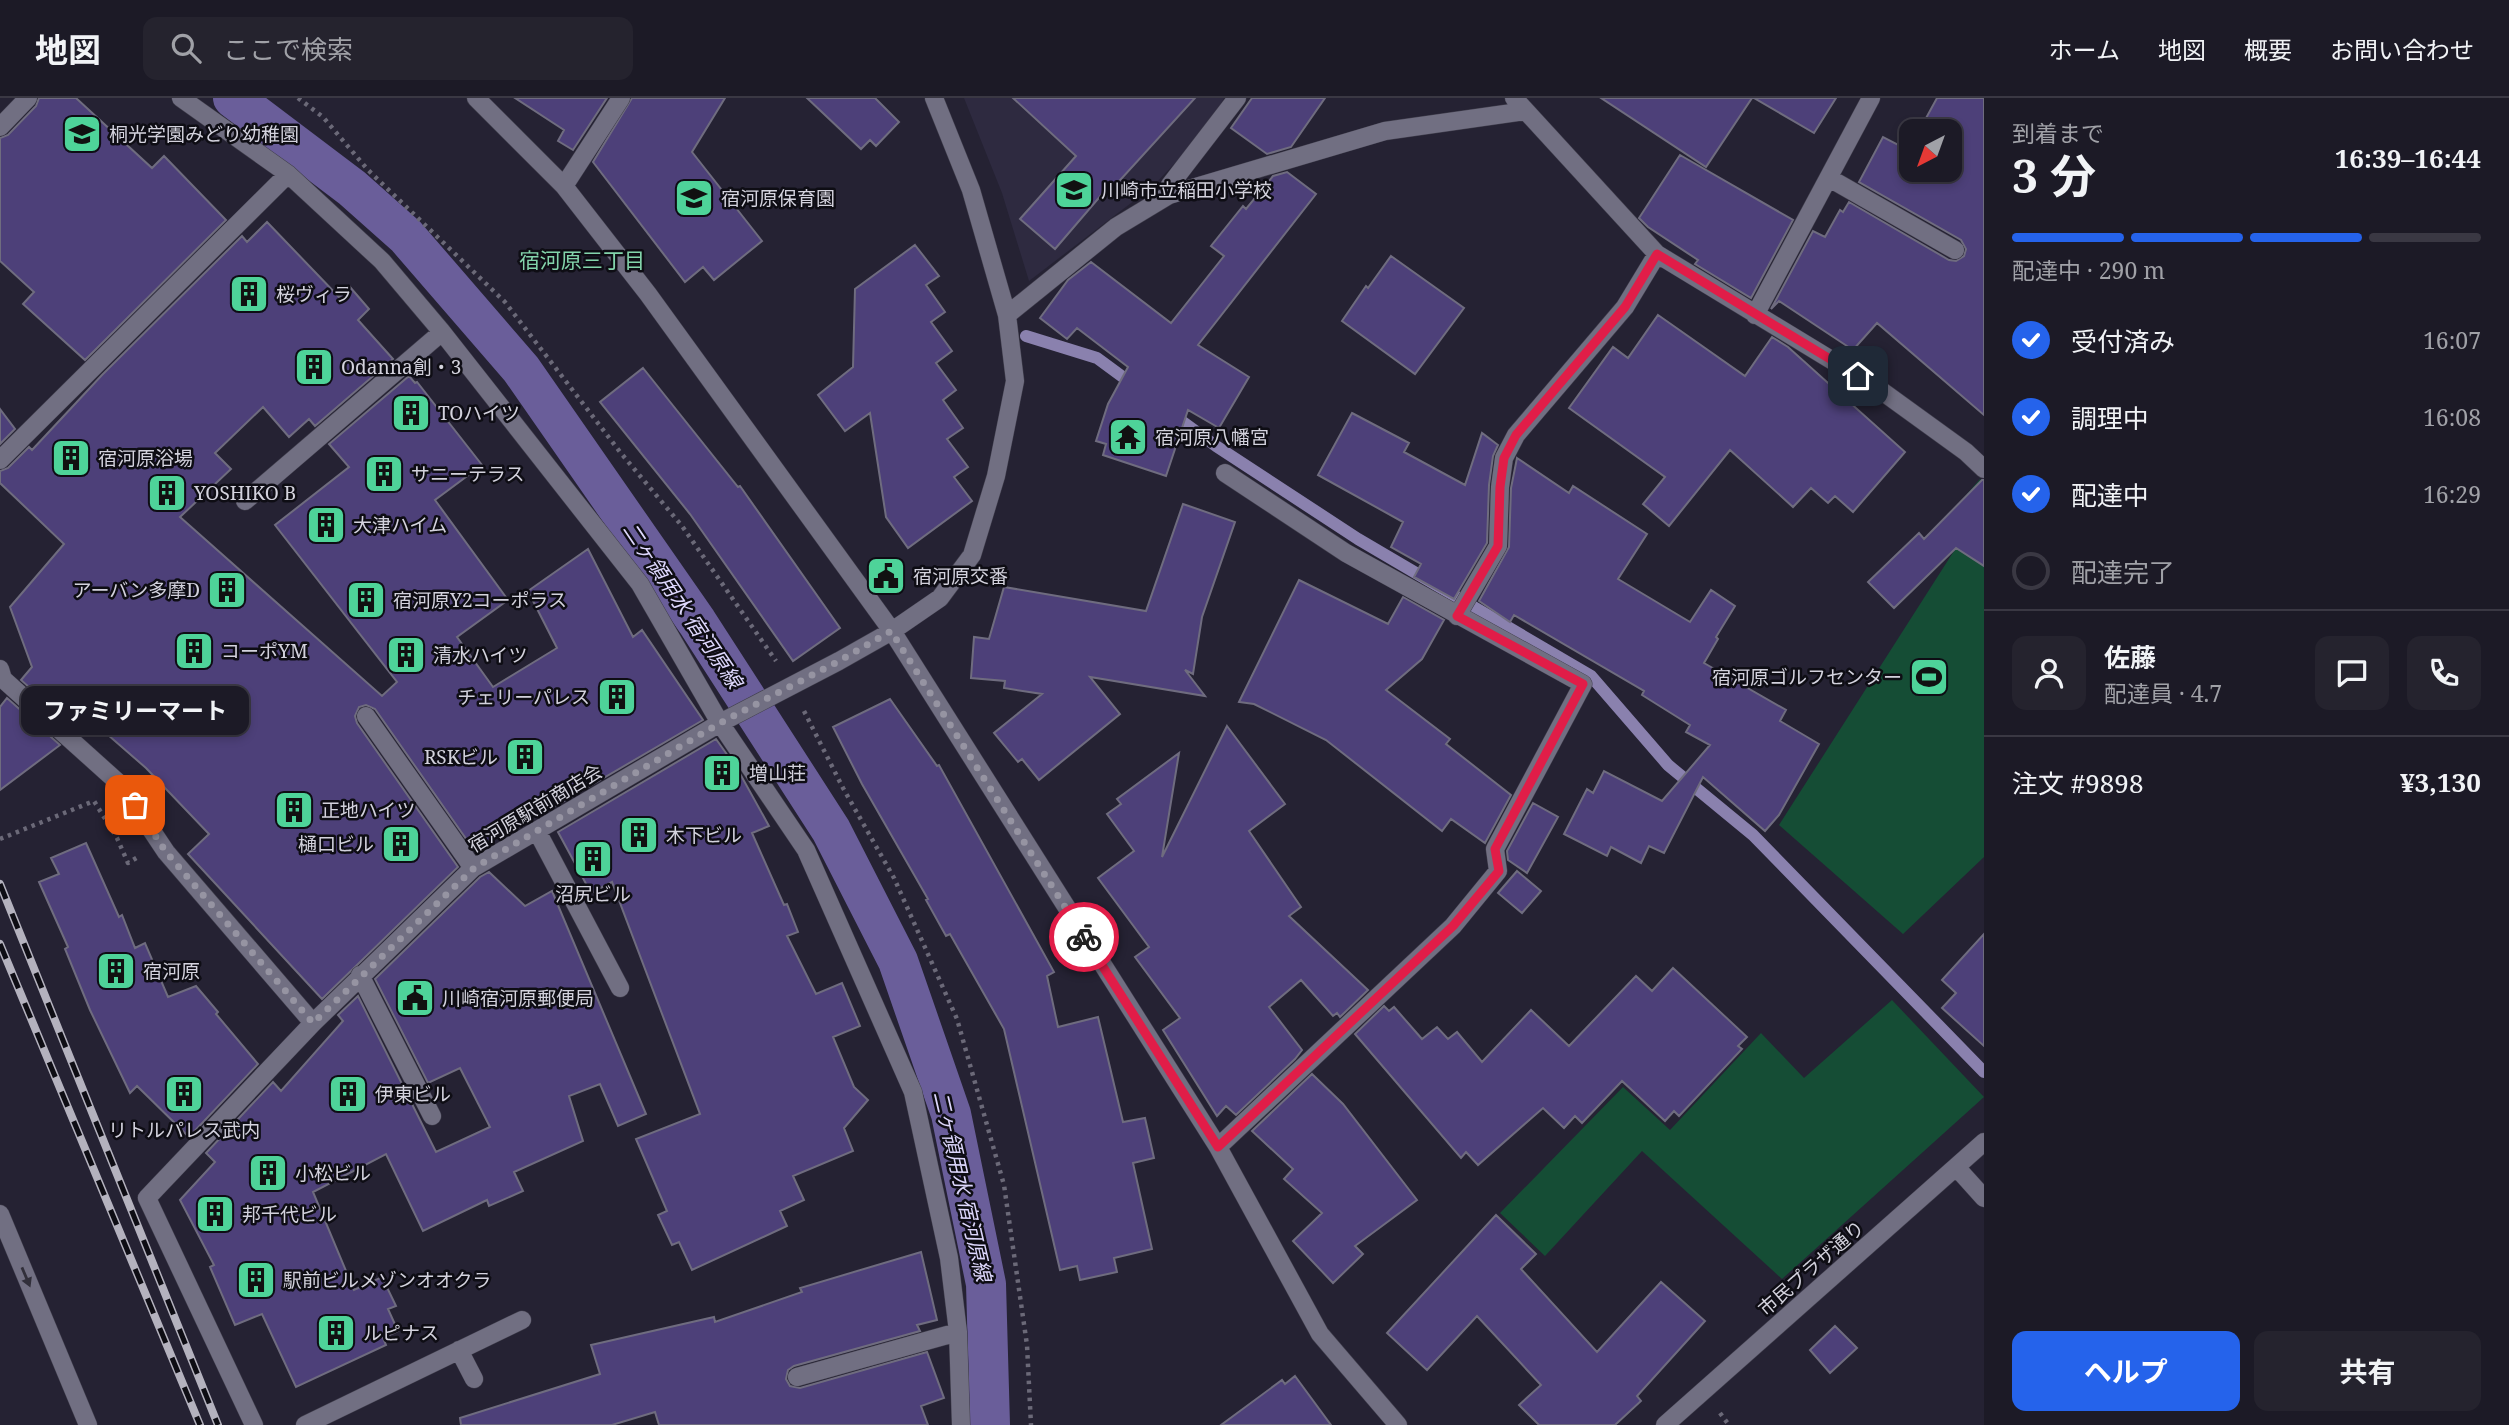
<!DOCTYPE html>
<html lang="ja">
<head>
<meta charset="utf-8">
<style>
  :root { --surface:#1c1a26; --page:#25232e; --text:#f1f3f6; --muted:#a0a1a7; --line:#3a3843; --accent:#2563eb }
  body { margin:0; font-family:"Noto Serif","Noto Sans JP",serif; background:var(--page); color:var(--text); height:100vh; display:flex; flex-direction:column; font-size:26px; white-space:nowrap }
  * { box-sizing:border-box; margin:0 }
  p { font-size:23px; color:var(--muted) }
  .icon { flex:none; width:38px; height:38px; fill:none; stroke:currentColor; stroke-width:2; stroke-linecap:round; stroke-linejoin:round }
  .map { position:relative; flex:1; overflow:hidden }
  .panel { display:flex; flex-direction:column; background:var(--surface); width:525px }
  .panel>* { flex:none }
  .needle { width:46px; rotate:221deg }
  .controls { position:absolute; left:1899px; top:21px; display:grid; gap:14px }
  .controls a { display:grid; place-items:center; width:63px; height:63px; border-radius:14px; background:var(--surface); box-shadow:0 4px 10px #0003,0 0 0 2px var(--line); font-size:35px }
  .pin { position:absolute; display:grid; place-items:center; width:60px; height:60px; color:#fff; margin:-30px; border-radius:14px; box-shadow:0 4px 10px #0006 }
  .courier { position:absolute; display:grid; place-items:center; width:70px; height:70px; margin:-35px; border:5px solid #e11d48; border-radius:50%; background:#fff; color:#222; box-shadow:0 2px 9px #0007 }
  .bubble { position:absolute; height:49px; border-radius:14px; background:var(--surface); box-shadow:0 4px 10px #0003,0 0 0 2px var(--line); font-size:23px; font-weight:700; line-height:49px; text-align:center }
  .summary em { font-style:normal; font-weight:700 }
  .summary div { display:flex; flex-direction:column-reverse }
  .summary { display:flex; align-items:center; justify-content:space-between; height:119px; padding:0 28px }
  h1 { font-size:46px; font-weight:700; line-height:52px }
  .bar { display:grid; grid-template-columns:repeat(4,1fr); gap:10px 7px; align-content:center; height:84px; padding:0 28px }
  .bar i { height:9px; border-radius:5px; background:var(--line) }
  .bar .current { background:var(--accent) }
  .bar p { grid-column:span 4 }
  .line { display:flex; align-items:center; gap:18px; padding:0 28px; border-top:2px solid var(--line) }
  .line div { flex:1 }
  .round { display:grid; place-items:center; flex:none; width:74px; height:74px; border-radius:14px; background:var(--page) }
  ol { padding:0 28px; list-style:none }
  li { display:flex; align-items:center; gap:21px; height:77px }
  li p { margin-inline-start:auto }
  li .icon { padding:7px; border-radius:50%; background:var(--accent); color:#fff; stroke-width:4 }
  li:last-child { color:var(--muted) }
  li i { width:38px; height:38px; border:4px solid var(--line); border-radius:50% }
  .button { display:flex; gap:14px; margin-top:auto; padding:14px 28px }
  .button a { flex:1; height:80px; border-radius:14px; background:var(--accent); color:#fff; font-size:28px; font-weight:700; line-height:80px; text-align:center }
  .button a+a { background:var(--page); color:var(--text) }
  header { display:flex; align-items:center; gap:42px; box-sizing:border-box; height:98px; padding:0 35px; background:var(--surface); border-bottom:2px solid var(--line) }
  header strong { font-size:33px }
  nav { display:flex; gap:38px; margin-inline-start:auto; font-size:24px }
  .search { width:490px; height:63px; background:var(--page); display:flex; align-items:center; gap:18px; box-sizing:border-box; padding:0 24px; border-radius:14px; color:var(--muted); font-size:26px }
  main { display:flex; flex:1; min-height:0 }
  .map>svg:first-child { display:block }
  .built { fill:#2e2a40 }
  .green { fill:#154d35 }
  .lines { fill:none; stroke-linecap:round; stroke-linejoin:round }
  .stream { stroke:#8a81ae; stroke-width:12 }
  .canal { stroke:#6a5e9a; stroke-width:40 }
  .building { fill:#4d4079; stroke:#6f6c7f; stroke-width:2 }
  .minor-casing { stroke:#413f4d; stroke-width:19 }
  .path { stroke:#6b6978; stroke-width:4.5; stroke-dasharray:3.5 5; stroke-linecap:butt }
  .minor { stroke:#716f82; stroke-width:18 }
  .rail-casing { stroke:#b4b2be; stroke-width:8 }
  .rail { stroke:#0e0d14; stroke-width:5; stroke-dasharray:16; stroke-linecap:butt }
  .oneway { fill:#312f3a }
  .done { stroke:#9694a2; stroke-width:7; stroke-dasharray:0 12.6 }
  .route { stroke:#e11d48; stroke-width:9 }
  .labels { text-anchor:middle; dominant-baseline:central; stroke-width:5; stroke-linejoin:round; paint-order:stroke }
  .poi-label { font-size:19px; fill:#d3d2dd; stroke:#0e0d14; text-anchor:start }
  .street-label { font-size:19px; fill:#d3d2dd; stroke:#0e0d14 }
  .neighbourhood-label { font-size:21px; fill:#83d4ab; stroke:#0e0d14 }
  .water-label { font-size:21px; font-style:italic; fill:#ddd7fc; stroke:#0e0d14 }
</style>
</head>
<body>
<header>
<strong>地図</strong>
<div class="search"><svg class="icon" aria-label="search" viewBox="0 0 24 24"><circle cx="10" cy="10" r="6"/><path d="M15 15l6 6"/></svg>ここで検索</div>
<nav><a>ホーム</a><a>地図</a><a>概要</a><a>お問い合わせ</a></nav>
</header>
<main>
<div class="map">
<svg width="1984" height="1327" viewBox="0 0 1984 1327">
  <rect width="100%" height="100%" fill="#252233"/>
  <path class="built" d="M964 0H1224L1214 19 1180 60 1152 89 1029 183 1002 95Z"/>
  <path class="green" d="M1980 381 1984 385V759L1903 836 1779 727 1968 431 1954 411Z
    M1892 902 1984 999 1782 1181 1642 1053 1545 1158 1500 1115 1623 989 1670 1032 1761 935 1804 980Z"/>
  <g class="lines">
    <path class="stream" d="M1026 238 1097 260 1135 288
      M1172 316 1216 348 1358 441 1591 578 1668 667 1753 737 1984 974"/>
    <path class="canal" d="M233 0 352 90 406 138 521 271 697 524 831 732 898 863 951 1016 986 1186 990 1327"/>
  </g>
  <path class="building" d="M39 0H76L152 70 164 58 226 122 85 262 23 206 34 194 0 163V40L8 37 36 8Z
    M515 0H607L573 52 558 43 564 32Z
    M632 0H725L692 54 762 143 714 182 703 169 685 184 593 64Z
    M807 0H875L899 24 876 48 870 42 861 51Z
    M1013 0H1195L1112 91 1109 88 1055 151 1020 121 1076 58Z
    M1252 0H1325L1291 49 1267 56 1231 30Z
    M1601 0H1752L1706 69Z
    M1754 0H1836L1814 35Z
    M1937 0H1984V317L1877 225 1853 252 1779 203 1771 211 1813 133 1825 139 1840 112 1843 114 1849 104 1949 162 1956 163 1964 158 1966 151 1961 142 1859 84 1883 39 1908 52 1911 47V72H1950V33H1919Z
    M1680 57 1793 122 1751 200 1695 166 1698 162 1648 129 1639 120Z
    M1287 74 1316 96 1198 247 1249 279 1219 330 1188 312 1166 378 1103 357 1106 346 1096 343 1108 306 1128 269 1077 230 1067 241 1040 220 1068 182 1091 164 1171 225 1224 158 1211 148 1243 108 1246 111 1273 78Z
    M267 124 339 199 350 189 369 211 358 222 393 261 315 328 309 321 289 339 263 309 215 355 231 371 180 419 382 598 397 584 275 427 349 369 329 346 409 278 415 285 417 284 482 367 435 402 508 502 457 539 493 589 557 550 528 493 588 451 633 539 642 532 703 622 547 713 540 701 476 755 375 611 366 607 359 609 355 618 357 625 458 769 322 901 188 756 209 736 146 670 92 623 78 633 21 582 32 569 10 509 64 446 0 385V373L8 370 29 349 32 352 102 277 242 138 247 144Z
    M915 147 939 178 926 187 945 214 931 224 952 253 936 265 956 292 943 302 963 330 947 341 968 369 954 379 972 403 908 450 886 419 870 315 845 333 818 297 853 269 855 191Z
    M1391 158 1464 210 1415 276 1342 223 1366 188 1368 190Z
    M1658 217 1745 278 1772 239 1788 249 1905 354 1853 414 1835 398 1828 405 1811 390 1793 409 1730 352 1669 428 1643 406 1665 379 1569 310 1613 249 1628 260Z
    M643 270 738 389 740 388 840 530 793 563 690 416 600 304Z
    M0 311 15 331 0 346Z
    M1352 315 1409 345 1404 354 1465 387 1482 335 1498 347 1493 358 1489 387 1487 445 1454 501 1414 479 1421 466 1391 449 1403 424 1318 377Z
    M1517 360 1569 395 1573 388 1647 436 1618 481 1690 524 1711 492 1735 508 1716 539 1718 541 1704 565 1786 612 1780 623 1819 646 1779 717 1765 733 1703 679 1664 755 1649 748 1641 765 1611 749 1607 758 1564 736 1587 691 1593 695 1604 673 1662 703 1710 647 1686 634 1690 627 1642 597 1644 593 1514 517 1510 524 1479 503 1509 449 1511 390Z
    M1982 382H1984V468L1956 450 1894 510 1868 484 1919 435 1924 441Z
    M1183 406 1235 424 1202 519 1193 576 1185 572 1205 598 1090 579 1120 616 1039 682 1022 661 1018 664 994 635 1042 596 1004 590 1005 583 971 580 974 539 989 541 1004 489 1146 513Z
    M1299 482 1388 526 1403 499 1444 522 1422 561 1386 592 1450 641 1446 646 1511 697 1485 745 1451 721 1442 733 1326 642 1254 606 1239 604Z
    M7 600 60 647 0 692V609Z
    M890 601 937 668 939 667 1054 874 1047 878 1058 929 1098 919 1123 1024 1145 1020 1154 1060 1133 1065 1152 1151 1114 1160 1117 1174 1080 1182 1077 1168 1060 1172 1004 931 950 836 946 838 926 802 928 801 862 686 833 629Z
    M1227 628 1285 706 1249 733 1301 809 1289 818 1368 892 1340 919 1337 915 1333 918 1301 882 1269 909 1302 952 1295 961 1236 1017 1226 1008 1217 1018 1163 932 1180 920 1135 859 1149 849 1098 780 1134 753 1107 716 1121 706 1117 701 1179 655 1162 759Z
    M716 641 738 672 769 728 752 735 784 807 787 806 798 834 787 838 816 896 842 885 860 928 833 939 854 989 868 1002 844 1030 853 1053 793 1078 804 1102 780 1113 787 1128 692 1172 679 1144 672 1147 658 1117 667 1113 636 1041 700 1016 612 784 591 795 558 734Z
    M1533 705 1558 719 1527 775 1508 762 1507 753Z
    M86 745 119 819 122 817 135 850 145 845 168 899 196 888 218 914 216 916 258 966 189 1039 137 988 130 995 90 912 65 851 68 849 39 784 59 776 51 760Z
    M1517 773 1541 793 1522 815 1498 795Z
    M489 774 525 808 552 793 646 1016 618 1028 600 986 569 998 583 1043 514 1074 523 1093 489 1108 487 1102 423 1133 386 1056 313 1094 354 1192 382 1179 396 1208 388 1211 398 1233 383 1240 386 1247 296 1289 262 1216 235 1227 210 1169 214 1167 180 1102 215 1064 206 1055 273 984 281 993 343 923 338 917 358 898 436 1054 490 1029 460 970 428 985 375 881 480 779Z
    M1984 836V948L1942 910 1956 895 1942 882Z
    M1673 870 1747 939 1738 948 1742 951 1679 1018 1674 1013 1665 1023 1622 983 1582 1025 1575 1018 1564 1030 1543 1010 1478 1067 1466 1054 1461 1060 1355 936 1384 908 1389 913 1394 909 1422 941 1437 929 1448 941 1457 934 1482 964 1531 912 1569 948 1636 878 1652 893Z
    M1312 976 1343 1006 1417 1102 1355 1148 1363 1156 1333 1185 1293 1143 1322 1115 1284 1081 1293 1071 1252 1033Z
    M1496 1117 1536 1156 1521 1171 1597 1254 1661 1184 1705 1223 1637 1298 1641 1303 1615 1327H1539L1519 1307 1541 1287 1477 1218 1427 1272 1387 1235Z
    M921 1154 937 1222 917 1227 920 1233 794 1268 788 1272 786 1281 790 1288 800 1290 927 1254 944 1300 921 1308 928 1327H659L655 1314 612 1327H461L460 1320 600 1276 591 1247 714 1219 715 1224 802 1194 800 1190Z
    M1835 1228 1857 1250 1830 1275 1810 1252Z
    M1295 1278 1331 1327H1221L1282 1282 1285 1286Z"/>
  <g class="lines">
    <g class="minor-casing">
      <path id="minor" d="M181 0 288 76 382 163 442 234 640 486 720 625 806 752 913 994 949 1160 958 1234 961 1327
        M476 0 564 88 648 196 892 533 1218 1049 1320 1236 1398 1327
        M1514 0 1657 156 1879 291 1966 354 1984 371
        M0 29 28 0
        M1829 80 1955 152
        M564 88 621 0
        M1169 97 1170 87 1237 0
        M1007 217 1116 129 1169 97 1385 33 1526 13
        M1755 217 1871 0
        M0 362 288 76
        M245 403 442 234
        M1457 518 1498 448 1500 389 1504 360 1516 337 1625 209 1657 156
        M0 571 3 581 122 688 166 754 313 925
        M366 618 473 770
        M537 733 620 890
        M360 877 432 1018
        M1218 1049 1453 828 1498 773 1495 751 1583 586 1346 455 1225 375
        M1957 1070 1984 1100
        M0 1116 88 1327
        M459 1252 474 1281
        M797 1279 958 1234
        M254 1327 147 1100 313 925 473 770 720 625 839 563 892 533 940 500 972 457 996 378 1015 283 1007 217 971 92 934 0
        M305 1327 522 1222
        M1665 1327 1984 1044"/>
    </g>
    <path class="path" d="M298 0 323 19 368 72 505 204 620 354 682 428 776 563
      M804 613 843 690 894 780 957 921 1004 1087 1027 1247 1031 1327
      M0 741 94 703 117 740 128 765 138 759
      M1720 1315 1729 1327"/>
    <use href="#minor" class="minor"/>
    <g class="rail-casing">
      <path id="rail" d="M0 786 218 1327
        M0 846 200 1327"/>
    </g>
    <use href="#rail" class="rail"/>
  </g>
  <defs><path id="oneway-solid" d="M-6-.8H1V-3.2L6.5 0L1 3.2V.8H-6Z" transform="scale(1.75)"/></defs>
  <use class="oneway" href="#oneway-solid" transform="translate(26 1179) rotate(67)"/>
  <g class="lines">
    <path class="done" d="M135 707 166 754 313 925 474 770 720 625 839 563 891 533 1084 839"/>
    <path class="route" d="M1084 839 1218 1049 1453 828 1499 773 1495 751 1583 586 1457 518 1498 448 1500 389 1504 360 1516 337 1625 209 1657 156 1858 278"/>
  </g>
  <defs>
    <g id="school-square" transform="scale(2.0125)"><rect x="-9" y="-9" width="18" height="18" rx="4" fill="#4ed399" stroke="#0e0d14"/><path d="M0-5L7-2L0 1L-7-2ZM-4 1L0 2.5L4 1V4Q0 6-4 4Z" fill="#111"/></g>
    <g id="building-square" transform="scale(2.0125)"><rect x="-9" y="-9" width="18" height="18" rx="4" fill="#4ed399" stroke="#0e0d14"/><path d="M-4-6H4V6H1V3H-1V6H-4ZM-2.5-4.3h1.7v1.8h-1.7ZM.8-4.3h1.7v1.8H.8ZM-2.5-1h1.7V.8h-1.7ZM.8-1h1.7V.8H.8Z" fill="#111"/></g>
    <g id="temple-square" transform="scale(2.0125)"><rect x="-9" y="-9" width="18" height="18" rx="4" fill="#4ed399" stroke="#0e0d14"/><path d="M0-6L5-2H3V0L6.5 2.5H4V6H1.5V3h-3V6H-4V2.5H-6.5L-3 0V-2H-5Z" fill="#111"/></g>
    <g id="civic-square" transform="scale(2.0125)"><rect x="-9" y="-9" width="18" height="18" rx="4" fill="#4ed399" stroke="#0e0d14"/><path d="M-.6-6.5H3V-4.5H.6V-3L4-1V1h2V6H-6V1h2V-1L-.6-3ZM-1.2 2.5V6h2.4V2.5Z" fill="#111"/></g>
    <g id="stadium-square" transform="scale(2.0125)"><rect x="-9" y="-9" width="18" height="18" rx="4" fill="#4ed399" stroke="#0e0d14"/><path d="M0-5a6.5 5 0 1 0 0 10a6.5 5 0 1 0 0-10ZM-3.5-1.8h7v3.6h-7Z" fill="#111"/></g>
  </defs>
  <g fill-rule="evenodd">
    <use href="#school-square" x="82" y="36"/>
    <use href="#school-square" x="1074" y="92"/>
    <use href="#school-square" x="694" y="100"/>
    <use href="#building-square" x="249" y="196"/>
    <use href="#building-square" x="314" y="269"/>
    <use href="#building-square" x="411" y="315"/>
    <use href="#temple-square" x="1128" y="339"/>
    <use href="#building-square" x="71" y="360"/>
    <use href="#building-square" x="384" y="376"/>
    <use href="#building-square" x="167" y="395"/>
    <use href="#building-square" x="326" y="427"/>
    <use href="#civic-square" x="886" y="478"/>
    <use href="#building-square" x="227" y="492"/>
    <use href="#building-square" x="366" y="502"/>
    <use href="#building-square" x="194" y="553"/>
    <use href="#building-square" x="406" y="557"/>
    <use href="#stadium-square" x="1929" y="579"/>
    <use href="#building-square" x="617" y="599"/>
    <use href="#building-square" x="525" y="659"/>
    <use href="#building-square" x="722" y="675"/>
    <use href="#building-square" x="294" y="712"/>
    <use href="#building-square" x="639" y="737"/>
    <use href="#building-square" x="401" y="746"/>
    <use href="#building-square" x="593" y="761"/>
    <use href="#building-square" x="116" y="873"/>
    <use href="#civic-square" x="415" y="900"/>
    <use href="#building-square" x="184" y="996"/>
    <use href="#building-square" x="348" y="996"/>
    <use href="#building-square" x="268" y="1075"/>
    <use href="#building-square" x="215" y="1116"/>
    <use href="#building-square" x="256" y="1182"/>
    <use href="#building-square" x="336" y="1235"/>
  </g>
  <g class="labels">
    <g class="poi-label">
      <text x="109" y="36">桐光学園みどり幼稚園</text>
      <text x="1101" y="92">川崎市立稲田小学校</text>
      <text x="721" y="100">宿河原保育園</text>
      <text x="276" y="196">桜ヴィラ</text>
      <text x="341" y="269">Odanna創・3</text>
      <text x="438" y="315">TOハイツ</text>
      <text x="1155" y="339">宿河原八幡宮</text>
      <text x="98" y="360">宿河原浴場</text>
      <text x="411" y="376">サニーテラス</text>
      <text x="194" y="395">YOSHIKO B</text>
      <text x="353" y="427">大津ハイム</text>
      <text x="913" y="478">宿河原交番</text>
      <text x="200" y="492" text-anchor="end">アーバン多摩D</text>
      <text x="393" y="502">宿河原Y2コーポラス</text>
      <text x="221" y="553">コーポYM</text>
      <text x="433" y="557">清水ハイツ</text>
      <text x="1902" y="579" text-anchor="end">宿河原ゴルフセンター</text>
      <text x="590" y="599" text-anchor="end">チェリーパレス</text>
      <text x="498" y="659" text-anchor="end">RSKビル</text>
      <text x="749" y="675">増山荘</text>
      <text x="321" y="712">正地ハイツ</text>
      <text x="666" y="737">木下ビル</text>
      <text x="374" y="746" text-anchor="end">樋口ビル</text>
      <text x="593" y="796" text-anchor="middle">沼尻ビル</text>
      <text x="143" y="873">宿河原</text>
      <text x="442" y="900">川崎宿河原郵便局</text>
      <text x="375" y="996">伊東ビル</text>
      <text x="184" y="1032" text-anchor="middle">リトルパレス武内</text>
      <text x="295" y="1075">小松ビル</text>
      <text x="242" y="1116">邦千代ビル</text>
      <text x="283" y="1182">駅前ビルメゾンオオクラ</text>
      <text x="363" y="1235">ルピナス</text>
    </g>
    <g class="street-label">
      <text transform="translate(535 710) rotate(-31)">宿河原駅前商店会</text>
      <text transform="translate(1811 1170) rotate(-41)">市民プラザ通り</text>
    </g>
    <g class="neighbourhood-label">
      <text x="582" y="162">宿河原三丁目</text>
    </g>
    <g class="water-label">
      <text transform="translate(683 507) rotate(56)">二ヶ領用水 宿河原線</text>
      <text transform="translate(963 1088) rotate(77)">二ヶ領用水 宿河原線</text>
    </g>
  </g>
</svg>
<div class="controls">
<a><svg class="needle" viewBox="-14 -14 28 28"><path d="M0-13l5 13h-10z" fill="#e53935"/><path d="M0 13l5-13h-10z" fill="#a0a1a7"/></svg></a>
</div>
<div class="pin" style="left:135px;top:707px;background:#ea580c"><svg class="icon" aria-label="bag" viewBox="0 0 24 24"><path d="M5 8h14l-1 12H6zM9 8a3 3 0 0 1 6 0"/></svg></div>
<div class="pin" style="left:1858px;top:278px;background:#1f2937"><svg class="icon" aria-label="home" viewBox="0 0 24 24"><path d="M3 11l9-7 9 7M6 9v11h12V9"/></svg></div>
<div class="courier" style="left:1084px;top:839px"><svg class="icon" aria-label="bike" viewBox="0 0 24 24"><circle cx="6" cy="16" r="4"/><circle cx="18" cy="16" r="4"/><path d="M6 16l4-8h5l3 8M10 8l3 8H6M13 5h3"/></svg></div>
<div class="bubble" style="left:21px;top:588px;width:228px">ファミリーマート</div>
</div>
<section class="panel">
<div class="summary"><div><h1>3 分</h1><p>到着まで</p></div><em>16:39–16:44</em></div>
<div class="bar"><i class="current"></i><i class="current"></i><i class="current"></i><i></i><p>配達中 · 290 m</p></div>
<ol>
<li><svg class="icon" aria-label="check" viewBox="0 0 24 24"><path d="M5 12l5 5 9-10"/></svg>受付済み<p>16:07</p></li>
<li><svg class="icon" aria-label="check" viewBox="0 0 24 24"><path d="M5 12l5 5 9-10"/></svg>調理中<p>16:08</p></li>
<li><svg class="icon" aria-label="check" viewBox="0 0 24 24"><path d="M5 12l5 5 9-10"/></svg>配達中<p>16:29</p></li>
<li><i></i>配達完了</li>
</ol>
<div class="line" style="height:126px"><a class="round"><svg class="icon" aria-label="person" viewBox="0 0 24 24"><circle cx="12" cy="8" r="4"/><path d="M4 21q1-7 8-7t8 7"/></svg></a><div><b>佐藤</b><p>配達員 · 4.7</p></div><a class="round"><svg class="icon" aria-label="chat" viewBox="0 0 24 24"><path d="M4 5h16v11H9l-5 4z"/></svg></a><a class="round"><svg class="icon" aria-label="phone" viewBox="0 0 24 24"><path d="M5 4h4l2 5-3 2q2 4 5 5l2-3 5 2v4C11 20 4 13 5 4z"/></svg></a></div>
<div class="line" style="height:91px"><div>注文 #9898</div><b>¥3,130</b></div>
<div class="button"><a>ヘルプ</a><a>共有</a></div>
</section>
</main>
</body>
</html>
